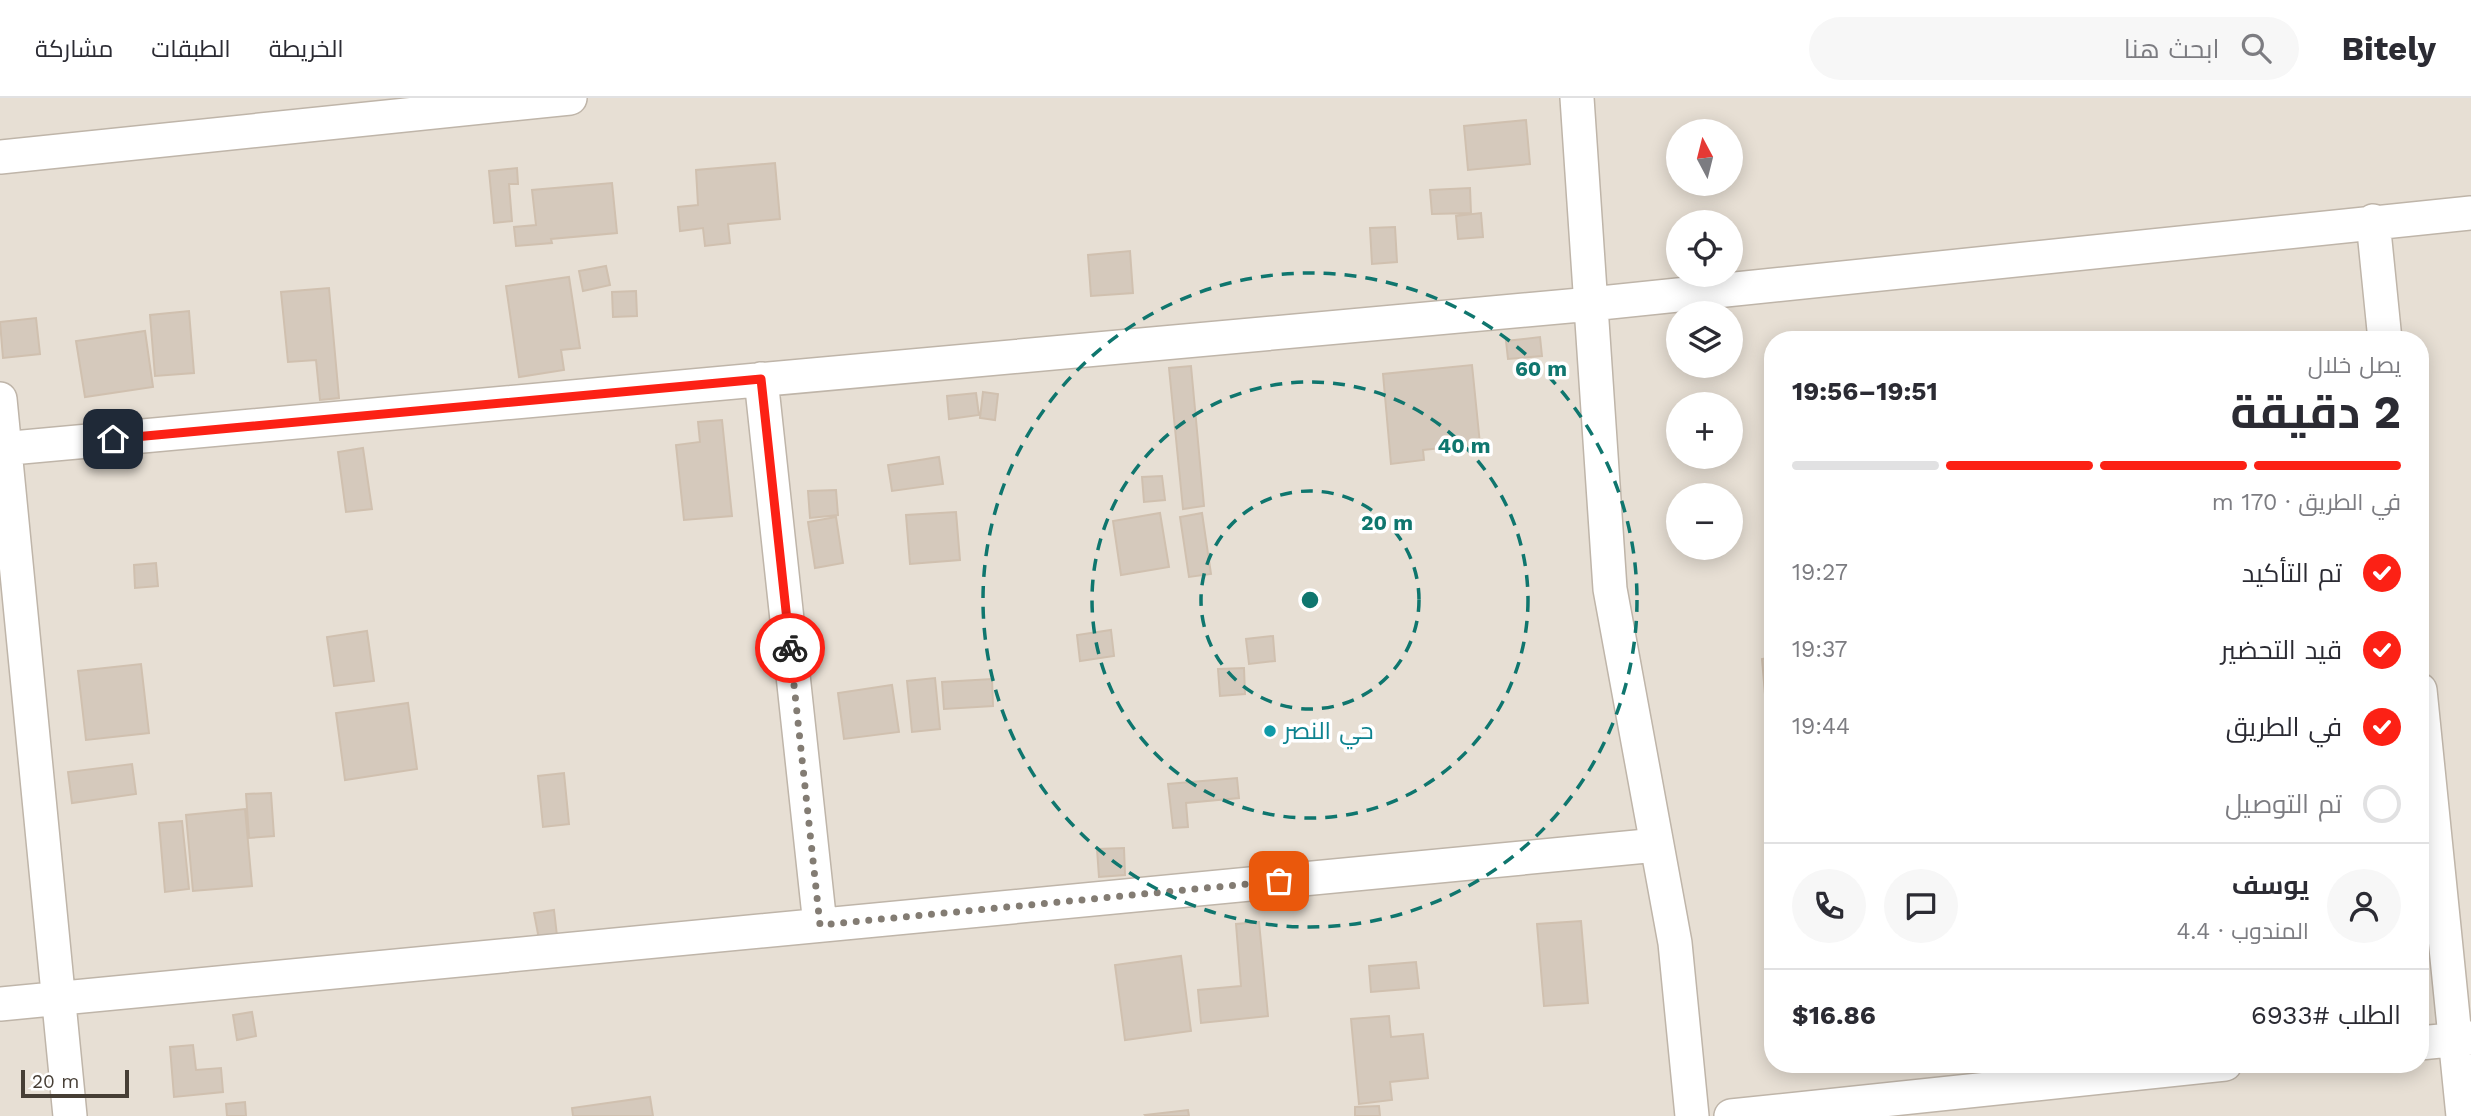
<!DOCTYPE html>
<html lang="ar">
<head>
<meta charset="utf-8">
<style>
  :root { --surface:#fff; --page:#f7f7f7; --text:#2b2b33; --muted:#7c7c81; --line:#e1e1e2; --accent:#fc2115 }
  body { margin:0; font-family:"Work Sans",Cairo,sans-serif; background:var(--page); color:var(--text); direction:rtl; height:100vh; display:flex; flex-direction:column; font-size:26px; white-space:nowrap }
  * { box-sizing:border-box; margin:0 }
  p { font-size:23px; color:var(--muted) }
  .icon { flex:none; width:38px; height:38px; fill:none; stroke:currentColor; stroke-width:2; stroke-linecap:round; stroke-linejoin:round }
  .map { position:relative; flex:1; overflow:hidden; direction:ltr }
  .panel { position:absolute; left:1764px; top:233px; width:665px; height:742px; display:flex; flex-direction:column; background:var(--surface); border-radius:28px; box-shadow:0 4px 18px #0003; direction:rtl }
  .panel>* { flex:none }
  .needle { width:46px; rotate:353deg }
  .controls { position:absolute; left:1666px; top:21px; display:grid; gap:14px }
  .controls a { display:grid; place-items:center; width:77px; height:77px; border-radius:50%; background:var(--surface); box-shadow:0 4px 18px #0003; font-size:35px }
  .scale { position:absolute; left:21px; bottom:18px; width:108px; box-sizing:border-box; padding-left:7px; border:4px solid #463e35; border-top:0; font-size:19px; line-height:24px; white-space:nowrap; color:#463e35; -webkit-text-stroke:5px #fff; paint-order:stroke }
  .pin { position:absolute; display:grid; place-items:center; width:60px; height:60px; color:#fff; margin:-30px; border-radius:14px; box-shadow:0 4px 10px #0006 }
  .courier { position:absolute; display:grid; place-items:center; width:70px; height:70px; margin:-35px; border:5px solid #fc2115; border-radius:50%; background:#fff; color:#222; box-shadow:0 2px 9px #0007 }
  .head em { font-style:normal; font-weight:700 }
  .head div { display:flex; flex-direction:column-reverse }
  .head { display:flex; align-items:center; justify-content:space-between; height:119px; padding:0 28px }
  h1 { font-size:46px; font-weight:700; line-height:52px }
  .bar { display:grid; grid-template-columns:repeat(4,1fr); gap:10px 7px; align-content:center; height:84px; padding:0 28px }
  .bar i { height:9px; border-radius:5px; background:var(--line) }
  .bar .on { background:var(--accent) }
  .bar p { grid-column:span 4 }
  .line { display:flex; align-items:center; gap:18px; padding:0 28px; border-top:2px solid var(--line) }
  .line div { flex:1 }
  .round { display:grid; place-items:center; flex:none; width:74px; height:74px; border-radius:37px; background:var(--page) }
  ol { padding:0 28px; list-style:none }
  li { display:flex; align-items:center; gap:21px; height:77px }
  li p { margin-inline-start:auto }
  li .icon { padding:7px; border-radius:50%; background:var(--accent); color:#fff; stroke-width:4 }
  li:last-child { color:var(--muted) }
  li i { width:38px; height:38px; border:4px solid var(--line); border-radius:50% }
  header { display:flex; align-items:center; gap:42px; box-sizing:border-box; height:98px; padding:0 35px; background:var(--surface); border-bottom:2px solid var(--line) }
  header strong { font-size:33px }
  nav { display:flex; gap:38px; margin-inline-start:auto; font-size:24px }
  .search { width:490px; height:63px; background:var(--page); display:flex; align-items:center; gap:18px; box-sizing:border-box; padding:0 24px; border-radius:38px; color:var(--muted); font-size:26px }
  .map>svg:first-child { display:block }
  .residential { fill:#e7dfd4; fill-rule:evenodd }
  .building { fill:#d5c9bc; stroke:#d0c0af; stroke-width:2 }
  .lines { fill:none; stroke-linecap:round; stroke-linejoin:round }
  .street-casing { stroke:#bfb5a9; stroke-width:36 }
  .street { stroke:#fff; stroke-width:33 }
  .done { stroke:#837c73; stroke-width:7; stroke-dasharray:0 12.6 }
  .route { stroke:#fc2115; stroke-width:9 }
  .ring { fill:none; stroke:#0f766e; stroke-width:3.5; stroke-dasharray:12 9 }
  .culture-dot { fill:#0f9aa8; stroke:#fff; stroke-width:2.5 }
  .labels { text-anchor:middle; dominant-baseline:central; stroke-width:7; stroke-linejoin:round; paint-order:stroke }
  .culture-label { font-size:24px; fill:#0d838f; stroke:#fff; text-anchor:start }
  .centre { fill:#0f766e; stroke:#fff; stroke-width:3.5 }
  .ring-label { font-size:21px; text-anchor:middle; font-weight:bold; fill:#0f766e; stroke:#fff; stroke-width:7; stroke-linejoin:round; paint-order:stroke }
</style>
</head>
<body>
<header>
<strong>Bitely</strong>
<div class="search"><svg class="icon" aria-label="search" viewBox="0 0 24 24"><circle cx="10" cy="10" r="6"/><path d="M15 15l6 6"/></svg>ابحث هنا</div>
<nav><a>الخريطة</a><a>الطبقات</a><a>مشاركة</a></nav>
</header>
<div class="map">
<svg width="2471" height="1018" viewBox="0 0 2471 1018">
  <rect width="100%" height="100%" fill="#f3eee6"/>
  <path class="residential" d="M0 0H2471V1018H0ZM1678 33H1731V86H1678ZM1678 124H1731V177H1678ZM1678 215H1731V268H1678ZM1773 242H2420V966H1773ZM1678 306H1731V359H1678ZM1678 397H1731V450H1678Z"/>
  <path class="building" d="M1526 22 1530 66 1468 72 1464 28Z
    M775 65 780 121 728 126 730 145 705 148 703 130 680 133 678 109 698 107 696 72Z
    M517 70 518 86H509L512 123 494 125 489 73Z
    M612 85 617 135 551 141 552 145 516 148 514 129 536 127 532 92Z
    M1470 90 1471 115 1432 116 1430 92Z
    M1481 115 1483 139 1458 141 1456 118Z
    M1395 129 1397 164 1372 166 1370 130Z
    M1130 153 1133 195 1091 198 1088 157Z
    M606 168 610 187 583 193 579 173Z
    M569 179 580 250 561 252 564 272 519 279 506 188Z
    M329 190 339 300 320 302 316 262 288 264 281 194Z
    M636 193 637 218 613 219 612 194Z
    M189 213 194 275 155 278 150 217Z
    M36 220 40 256 3 260 0 224Z
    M145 233 153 289 85 299 76 243Z
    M1540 239 1542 258 1508 261 1506 243Z
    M1472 267 1480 346 1423 352 1424 362 1391 366 1383 276Z
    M1191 268 1204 408 1183 411 1169 270Z
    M983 294 998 296 995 322 980 320Z
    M976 295 979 317 949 321 947 298Z
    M722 322 732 418 684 422 676 347 700 344 698 324Z
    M363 350 372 411 346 414 338 354Z
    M939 359 943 386 892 393 888 367Z
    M1162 378 1165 402 1144 404 1142 379Z
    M836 392 838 417 810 420 808 393Z
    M956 414 960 462 910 466 906 417Z
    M1160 415 1169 469 1121 477 1113 423Z
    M1202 415 1211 476 1189 479 1180 419Z
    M836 419 843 465 815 470 808 424Z
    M156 465 158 488 135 490 134 467Z
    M1111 532 1114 558 1080 563 1077 537Z
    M367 533 374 583 334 588 327 539Z
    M1273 538 1275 563 1249 566 1246 541Z
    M1773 559V643H1769L1762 561Z
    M141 566 149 635 86 642 78 573Z
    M1244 570 1245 596 1220 598 1218 571Z
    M935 580 940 631 912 634 907 583Z
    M992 581 993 608 944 611 942 584Z
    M892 587 899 634 844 641 838 595Z
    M408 605 417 671 345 682 336 615Z
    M132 666 136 696 72 705 68 674Z
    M564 675 569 726 543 729 538 678Z
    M1237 680 1239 700 1186 705 1188 729 1173 730 1168 686Z
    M271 695 274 738 249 740 246 696Z
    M245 711 252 788 193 793 186 717Z
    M182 723 189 791 165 794 159 725Z
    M1124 750 1125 777 1099 779 1097 751Z
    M554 812 557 838 539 841 534 815Z
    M1581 823 1588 905 1544 908 1537 826Z
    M1259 824 1268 918 1201 925 1198 892 1241 888 1236 826Z
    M1181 858 1191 933 1125 942 1115 867Z
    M1416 864 1419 890 1371 894 1369 868Z
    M252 914 256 938 237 942 233 917Z
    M1389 918 1391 939 1423 936 1428 980 1390 984 1392 1002 1359 1006 1351 921Z
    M193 947 196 972 221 970 223 994 174 999 170 949Z
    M650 999 653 1018H573L572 1010Z
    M245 1004 246 1018H227L226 1006Z
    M1379 1008 1380 1018H1355V1009Z
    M1188 1012 1189 1018H1146L1145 1017Z"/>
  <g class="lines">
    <g class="street-casing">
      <path id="street" d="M1577 0 1610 491 1675 845 1692 1018
        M0 59 570 0
        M2373 123 2385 242
        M761 281 820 827
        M0 301 70 1018
        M0 351 1591 206 2471 115
        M2420 592 2463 1018
        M0 906 1657 747
        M2420 945 2471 940
        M1731 1018 2225 966"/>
    </g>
    <use href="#street" class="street"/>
  </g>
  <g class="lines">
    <path class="done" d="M790 550 820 827 1279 783"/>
    <path class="route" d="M113 341 761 281 790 550"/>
  </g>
  <g class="ring">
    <circle cx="1310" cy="502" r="109"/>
    <circle cx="1310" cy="502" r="218"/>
    <circle cx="1310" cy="502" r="327"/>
  </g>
  <circle class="culture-dot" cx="1270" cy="633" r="7"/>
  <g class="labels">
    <g class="culture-label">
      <text x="1284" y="633">حي النصر</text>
    </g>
  </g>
  <circle cx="1310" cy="502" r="10" class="centre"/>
  <g class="ring-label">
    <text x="1541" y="278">60 m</text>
    <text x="1464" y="355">40 m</text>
    <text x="1387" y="432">20 m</text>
  </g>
</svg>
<div class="controls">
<a><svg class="needle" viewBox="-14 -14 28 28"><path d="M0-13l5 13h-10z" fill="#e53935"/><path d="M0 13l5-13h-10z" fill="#7c7c81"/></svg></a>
<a><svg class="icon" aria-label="locate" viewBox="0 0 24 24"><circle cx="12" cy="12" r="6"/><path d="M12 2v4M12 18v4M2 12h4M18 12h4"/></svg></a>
<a><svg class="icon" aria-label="layers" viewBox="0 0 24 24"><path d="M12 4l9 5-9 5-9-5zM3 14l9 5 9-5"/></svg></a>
<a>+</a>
<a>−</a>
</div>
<div class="scale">20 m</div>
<div class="pin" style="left:1279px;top:783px;background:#ea580c"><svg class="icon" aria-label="bag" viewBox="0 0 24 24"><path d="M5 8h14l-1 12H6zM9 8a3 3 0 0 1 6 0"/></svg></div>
<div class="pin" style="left:113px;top:341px;background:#1f2937"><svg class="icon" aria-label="home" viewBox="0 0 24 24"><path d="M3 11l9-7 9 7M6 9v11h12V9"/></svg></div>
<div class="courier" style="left:790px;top:550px"><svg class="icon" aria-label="bike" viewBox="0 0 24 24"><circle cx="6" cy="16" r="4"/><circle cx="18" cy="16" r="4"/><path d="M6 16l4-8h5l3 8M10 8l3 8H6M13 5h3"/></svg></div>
<section class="panel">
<div class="head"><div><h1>2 دقيقة</h1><p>يصل خلال</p></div><em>19:51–19:56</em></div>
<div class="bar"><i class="on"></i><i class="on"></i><i class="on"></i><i></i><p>في الطريق · 170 m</p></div>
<ol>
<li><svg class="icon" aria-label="check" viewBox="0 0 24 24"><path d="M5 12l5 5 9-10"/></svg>تم التأكيد<p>19:27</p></li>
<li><svg class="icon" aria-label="check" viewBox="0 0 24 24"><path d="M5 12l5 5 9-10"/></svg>قيد التحضير<p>19:37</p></li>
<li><svg class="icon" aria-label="check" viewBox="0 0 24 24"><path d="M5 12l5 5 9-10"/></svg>في الطريق<p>19:44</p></li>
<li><i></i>تم التوصيل</li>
</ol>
<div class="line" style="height:126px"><a class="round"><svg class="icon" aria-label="person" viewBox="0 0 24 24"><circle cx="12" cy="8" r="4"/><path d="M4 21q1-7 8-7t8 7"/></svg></a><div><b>يوسف</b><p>المندوب · 4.4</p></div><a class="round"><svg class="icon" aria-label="chat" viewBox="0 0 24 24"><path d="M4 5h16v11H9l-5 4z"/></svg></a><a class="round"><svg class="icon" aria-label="phone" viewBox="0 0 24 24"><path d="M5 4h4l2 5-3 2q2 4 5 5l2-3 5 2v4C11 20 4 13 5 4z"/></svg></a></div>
<div class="line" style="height:91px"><div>الطلب #6933</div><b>$16.86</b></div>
</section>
</div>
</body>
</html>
